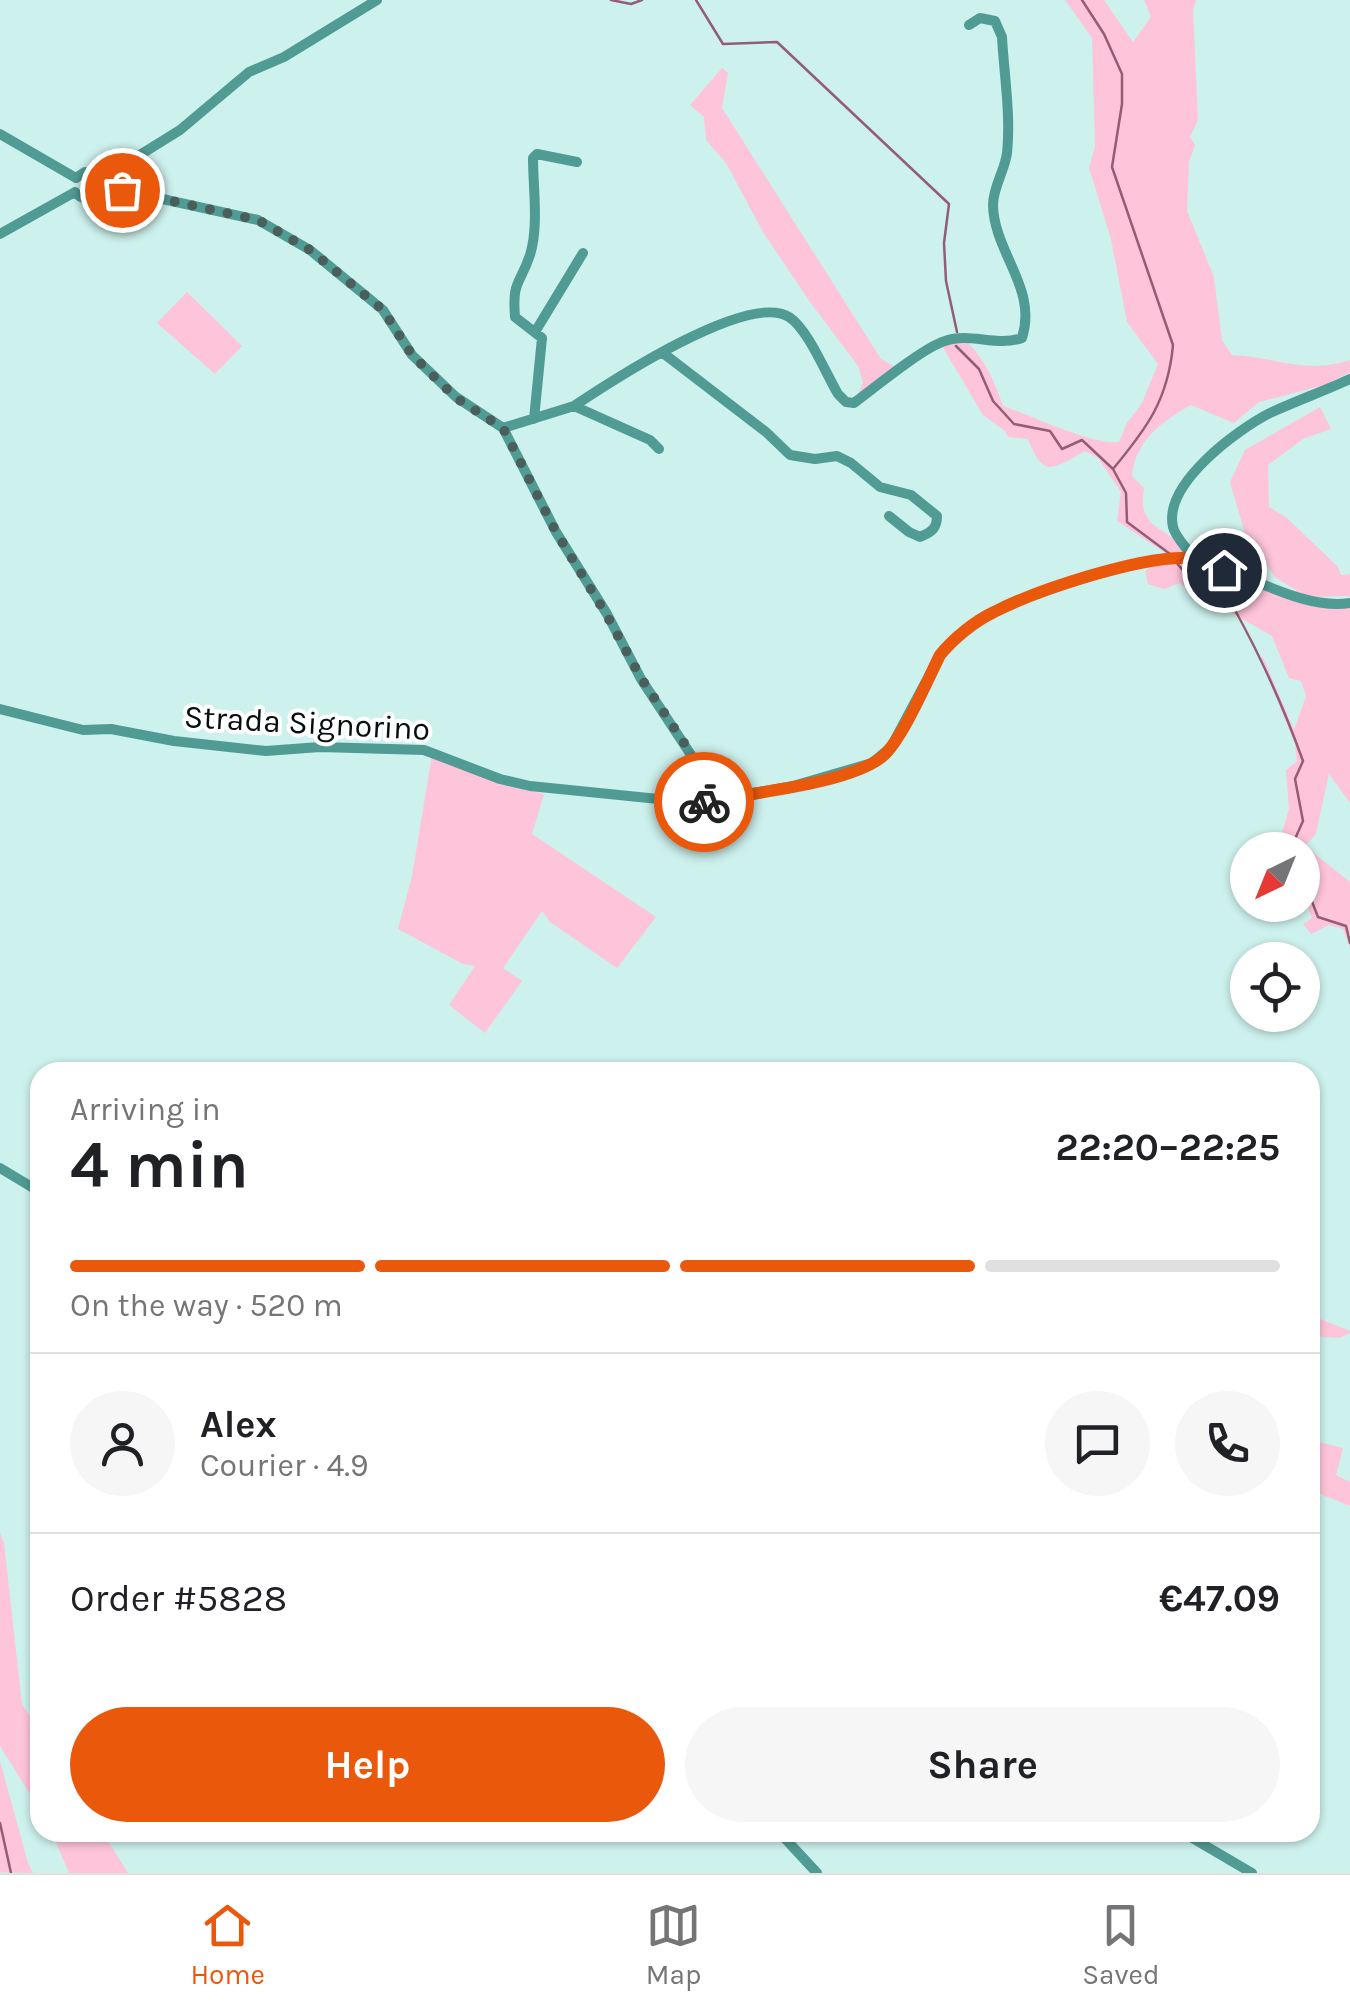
<!DOCTYPE html>
<html lang="en">
<head>
<meta charset="utf-8">
<style>
  :root { --surface:#fff; --page:#f6f6f6; --text:#202124; --muted:#757577; --line:#e0e0e0; --accent:#ea580c }
  body { margin:0; font-family:Karla,sans-serif; background:var(--page); color:var(--text); height:100vh; display:flex; flex-direction:column; font-size:38px; white-space:nowrap }
  * { box-sizing:border-box; margin:0 }
  p { font-size:32px; color:var(--muted) }
  .icon { flex:none; width:55px; height:55px; fill:none; stroke:currentColor; stroke-width:2; stroke-linecap:round; stroke-linejoin:round }
  .map { position:relative; flex:1; overflow:hidden }
  .side { position:absolute; left:30px; top:1062px; width:1290px; height:780px; display:flex; flex-direction:column; background:var(--surface); border-radius:30px; box-shadow:0 2px 8px #0004 }
  .side>* { flex:none }
  .needle { width:65px; rotate:223deg }
  .fabs { position:absolute; left:1230px; top:832px; display:grid; gap:20px }
  .fabs a { display:grid; place-items:center; width:90px; height:90px; border-radius:50%; background:var(--surface); box-shadow:0 2px 8px #0004; font-size:50px }
  .pin { position:absolute; display:grid; place-items:center; width:85px; height:85px; color:#fff; margin:-42px; border:5px solid #fff; border-radius:50%; box-shadow:0 2px 10px #0007 }
  .courier { position:absolute; display:grid; place-items:center; width:100px; height:100px; margin:-50px; border:8px solid #ea580c; border-radius:50%; background:#fff; color:#222; box-shadow:0 2px 12px #0007 }
  .overview em { font-style:normal; font-weight:700 }
  .overview div { display:flex; flex-direction:column-reverse }
  .overview { display:flex; align-items:center; justify-content:space-between; height:170px; padding:0 40px }
  h1 { font-size:65px; font-weight:700; line-height:75px }
  .bar { display:grid; grid-template-columns:repeat(4,1fr); gap:15px 10px; align-content:center; height:120px; padding:0 40px }
  .bar i { height:12px; border-radius:8px; background:var(--line) }
  .bar .active { background:var(--accent) }
  .bar p { grid-column:span 4 }
  .line { display:flex; align-items:center; gap:25px; padding:0 40px; border-top:2px solid var(--line) }
  .line div { flex:1 }
  .round { display:grid; place-items:center; flex:none; width:105px; height:105px; border-radius:52px; background:var(--page) }
  .primary-button { display:flex; gap:20px; margin-top:auto; padding:20px 40px }
  .primary-button a { flex:1; height:115px; border-radius:60px; background:var(--accent); color:#fff; font-size:40px; font-weight:700; line-height:115px; text-align:center }
  .primary-button a+a { background:var(--page); color:var(--text) }
  .tabs { display:flex; justify-content:space-around; align-items:center; height:140px; border-top:2px solid var(--line); background:var(--surface); font-size:28px; color:var(--muted) }
  .tabs a { display:grid; justify-items:center; gap:5px }
  .tabs .active { color:var(--accent) }
  .map>svg:first-child { display:block }
  .green { fill:#fec4da }
  .lines { fill:none; stroke-linecap:round; stroke-linejoin:round }
  .stream { stroke:#935d75; stroke-width:2.5 }
  .minor { stroke:#519b95; stroke-width:10 }
  .done { stroke:#4a5e5c; stroke-width:10; stroke-dasharray:0 18 }
  .route { stroke:#ea580c; stroke-width:12 }
  .labels { text-anchor:middle; dominant-baseline:central; stroke-width:8; stroke-linejoin:round; paint-order:stroke }
  .street-label { font-size:32px; fill:#040f0e; stroke:#fff }
</style>
</head>
<body>
<div class="map">
<svg width="1350" height="1873" viewBox="0 0 1350 1873">
  <rect width="100%" height="100%" fill="#cdf1ed"/>
  <path class="green" d="M1065 0H1104L1133 42 1151 17 1144 0H1196L1193 10 1198 120 1190 137 1195 145 1189 162 1187 211 1214 277 1222 340 1232 355C1277 357 1304 375 1350 360V372L1325 385 1259 402 1234 423 1191 405C1162 421 1135 441 1132 476L1144 488C1136 534 1172 524 1185 555L1167 554 1117 521 1121 492 1098 458 1085 451C1053 469 1043 479 1028 439L1008 437 1005 431 983 415 941 344 965 340C985 359 994 380 1003 406 1030 415 1094 446 1119 442L1127 423 1142 403 1158 364 1127 322 1111 239 1089 168 1095 146 1092 38Z
    M722 68 728 73 722 108 881 359 897 368 858 395 863 382 858 366 810 302 763 232 726 163 706 140 704 117 690 105Z
    M187 292 242 346 215 374 157 323Z
    M1320 407 1331 429 1303 439 1268 465 1269 507 1287 518 1338 567 1341 575 1350 574V596L1307 597 1275 577 1246 537 1230 482 1245 450Z
    M1187 561 1350 606V803L1329 774 1316 834 1305 846 1350 882V948L1343 929 1329 925 1311 934 1303 924 1312 918 1303 895 1302 850H1284L1280 840 1289 809 1286 770 1297 761 1295 744 1260 658 1263 657 1294 730 1306 696 1301 681 1289 678 1272 636 1223 608 1214 612 1180 583 1164 589 1148 584 1145 571 1158 562Z
    M432 755 500 784 544 794 532 834 656 917 617 968 550 922 542 911 503 968 522 981 485 1033 449 1005 475 966 463 964 398 929 412 876Z
    M1310 1315 1350 1331V1333L1339 1338 1310 1336Z
    M1310 1440 1343 1448 1336 1475 1350 1482V1506L1310 1490Z
    M0 1533 4 1543 22 1704 40 1732V1810L0 1746Z
    M0 1761 28 1863 33 1873 0 1872Z
    M52 1833H103L128 1873H69Z"/>
  <g class="lines">
    <path class="stream" d="M611 0 631 4 642 0
      M696 0 723 44 777 42 949 204 944 243 946 281 957 332
      M1082 0 1104 34 1122 74V104L1112 167 1173 345C1168 400 1147 428 1113 469L1126 493 1127 522 1170 554
      M956 346 979 369 993 401 1014 424 1050 431 1062 449 1082 440 1113 469
      M1176 562 1208 601 1235 610C1262 659 1284 708 1303 761L1295 779 1303 821 1290 850
      M1302 876 1318 917 1346 926 1350 943
      M0 1823 11 1873"/>
    <path class="minor" d="M0 134 76 178
      M76 178 85 172 98 181
      M98 181 180 130 249 72 284 57 377 0
      M99 185 258 220 310 250 383 310 412 355 456 397 503 428 556 532 607 614 641 679 695 761 700 780 698 803
      M75 192C81 200 90 200 97 193L98 181
      M0 234 75 192
      M535 332 583 253
      M663 353 766 432 790 455 815 459 837 456 851 463 880 487 911 495 937 516C937 528 932 532 920 537L909 532 889 516
      M574 406C610 382 748 291 789 317 808 329 826 374 838 394L846 402 854 403C874 388 924 347 945 341 970 332 996 347 1022 338 1038 288 994 253 993 205 993 187 1005 170 1007 153 1011 115 1004 74 1002 37L995 21 980 18 969 25
      M534 419 542 338 515 317C512 280 520 285 530 255 539 226 533 188 533 158L537 154 577 162
      M503 428 574 406 650 440 659 449
      M1194 559C1188 549 1175 537 1173 527 1163 484 1237 430 1270 413 1296 401 1324 391 1350 379
      M0 709 83 730 111 729 174 741 266 751 320 747 424 750 500 779 530 786 698 803 793 786 872 763 891 747 940 655C954 638 975 621 994 612 1034 592 1154 550 1195 559 1242 570 1301 611 1350 603
      M0 1168 40 1192
      M779 1832 817 1873
      M1182 1832 1252 1873"/>
  </g>
  <g class="lines">
    <path class="done" d="M122 190 258 220 310 250 383 310 412 355 456 398 503 428 556 532 606 614 641 678 696 761 700 780 698 803 704 802"/>
    <path class="route" d="M704 802C749 793 850 784 883 756 902 740 928 679 940 655 954 638 975 621 994 612 1037 590 1140 556 1187 558 1200 559 1212 566 1224 570"/>
  </g>
  <g class="labels">
    <g class="street-label">
      <text transform="translate(307 723) rotate(3)">Strada Signorino</text>
    </g>
  </g>
</svg>
<div class="fabs">
<a><svg class="needle" viewBox="-14 -14 28 28"><path d="M0-13l5 13h-10z" fill="#e53935"/><path d="M0 13l5-13h-10z" fill="#757577"/></svg></a>
<a><svg class="icon" aria-label="locate" viewBox="0 0 24 24"><circle cx="12" cy="12" r="6"/><path d="M12 2v4M12 18v4M2 12h4M18 12h4"/></svg></a>
</div>
<div class="pin" style="left:122px;top:190px;background:#ea580c"><svg class="icon" aria-label="bag" viewBox="0 0 24 24"><path d="M5 8h14l-1 12H6zM9 8a3 3 0 0 1 6 0"/></svg></div>
<div class="pin" style="left:1224px;top:570px;background:#1f2937"><svg class="icon" aria-label="home" viewBox="0 0 24 24"><path d="M3 11l9-7 9 7M6 9v11h12V9"/></svg></div>
<div class="courier" style="left:704px;top:802px"><svg class="icon" aria-label="bike" viewBox="0 0 24 24"><circle cx="6" cy="16" r="4"/><circle cx="18" cy="16" r="4"/><path d="M6 16l4-8h5l3 8M10 8l3 8H6M13 5h3"/></svg></div>
<section class="side">
<div class="overview"><div><h1>4 min</h1><p>Arriving in</p></div><em>22:20–22:25</em></div>
<div class="bar"><i class="active"></i><i class="active"></i><i class="active"></i><i></i><p>On the way · 520 m</p></div>
<div class="line" style="height:180px"><a class="round"><svg class="icon" aria-label="person" viewBox="0 0 24 24"><circle cx="12" cy="8" r="4"/><path d="M4 21q1-7 8-7t8 7"/></svg></a><div><b>Alex</b><p>Courier · 4.9</p></div><a class="round"><svg class="icon" aria-label="chat" viewBox="0 0 24 24"><path d="M4 5h16v11H9l-5 4z"/></svg></a><a class="round"><svg class="icon" aria-label="phone" viewBox="0 0 24 24"><path d="M5 4h4l2 5-3 2q2 4 5 5l2-3 5 2v4C11 20 4 13 5 4z"/></svg></a></div>
<div class="line" style="height:130px"><div>Order #5828</div><b>€47.09</b></div>
<div class="primary-button"><a>Help</a><a>Share</a></div>
</section>
</div>
<nav class="tabs">
<a class="active"><svg class="icon" aria-label="home" viewBox="0 0 24 24"><path d="M3 11l9-7 9 7M6 9v11h12V9"/></svg>Home</a>
<a><svg class="icon" aria-label="map" viewBox="0 0 24 24"><path d="M3 6l6-2 6 2 6-2v14l-6 2-6-2-6 2zM9 4v14M15 6v14"/></svg>Map</a>
<a><svg class="icon" aria-label="saved" viewBox="0 0 24 24"><path d="M7 4h10v16l-5-4-5 4z"/></svg>Saved</a>
</nav>
</body>
</html>
